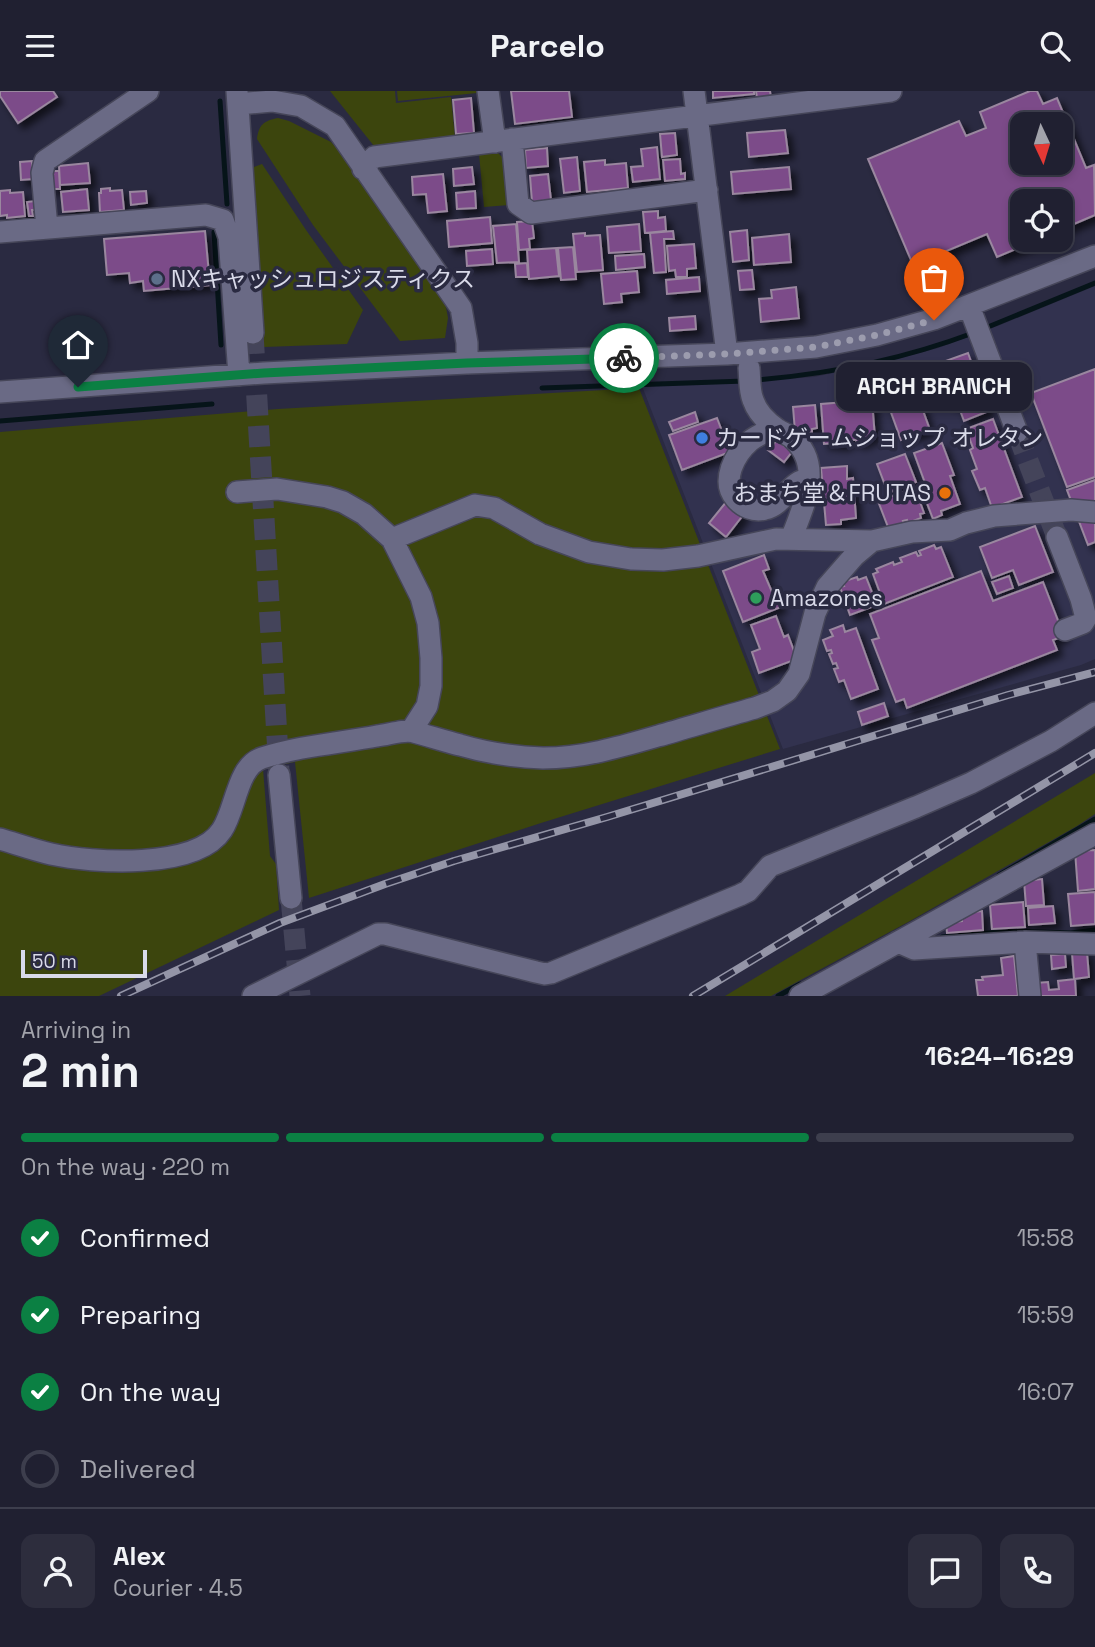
<!DOCTYPE html>
<html lang="en">
<head>
<meta charset="utf-8">
<style>
  :root { --surface:#202031; --page:#2d2d3d; --text:#f1f3f6; --muted:#a2a3ab; --line:#3d3e4d; --accent:#0b8043 }
  body { margin:0; font-family:"Space Grotesk","Noto Sans JP",sans-serif; background:var(--page); color:var(--text); height:100vh; display:flex; flex-direction:column; font-size:26px; white-space:nowrap }
  * { box-sizing:border-box; margin:0 }
  p { font-size:23px; color:var(--muted) }
  .icon { flex:none; width:38px; height:38px; fill:none; stroke:currentColor; stroke-width:2; stroke-linecap:round; stroke-linejoin:round }
  .map { position:relative; height:905px; overflow:hidden }
  .details { display:flex; flex-direction:column; background:var(--surface); flex:1 }
  .details>* { flex:none }
  .needle { width:46px; rotate:176deg }
  .tools { position:absolute; left:1010px; top:21px; display:grid; gap:14px }
  .tools a { display:grid; place-items:center; width:63px; height:63px; border-radius:14px; background:var(--surface); box-shadow:0 4px 10px #0003,0 0 0 2px var(--line); font-size:35px }
  .scale { position:absolute; left:21px; bottom:18px; width:126px; box-sizing:border-box; padding-left:7px; border:4px solid #d9dae9; border-top:0; font-size:19px; line-height:24px; white-space:nowrap; color:#d9dae9; -webkit-text-stroke:5px #2a2a41; paint-order:stroke }
  .pin { position:absolute; display:grid; place-items:center; width:60px; height:60px; color:#fff; margin:-72px -30px; border-radius:50% 50% 50% 0; rotate:-45deg; box-shadow:0 0 7px #0007 }
  .pin .icon { rotate:45deg }
  .courier { position:absolute; display:grid; place-items:center; width:70px; height:70px; margin:-35px; border:5px solid #0b8043; border-radius:50%; background:#fff; color:#222; box-shadow:0 2px 9px #0007 }
  .bubble { position:absolute; height:49px; border-radius:14px; background:var(--surface); box-shadow:0 4px 10px #0003,0 0 0 2px var(--line); font-size:23px; font-weight:700; line-height:49px; text-align:center }
  .head em { font-style:normal; font-weight:700 }
  .head div { display:flex; flex-direction:column-reverse }
  .head { display:flex; align-items:center; justify-content:space-between; height:119px; padding:0 21px }
  h1 { font-size:46px; font-weight:700; line-height:52px }
  .bar { display:grid; grid-template-columns:repeat(4,1fr); gap:10px 7px; align-content:center; height:84px; padding:0 21px }
  .bar i { height:9px; border-radius:5px; background:var(--line) }
  .bar .active { background:var(--accent) }
  .bar p { grid-column:span 4 }
  .line { display:flex; align-items:center; gap:18px; padding:0 21px; border-top:2px solid var(--line) }
  .line div { flex:1 }
  .round { display:grid; place-items:center; flex:none; width:74px; height:74px; border-radius:14px; background:var(--page) }
  ol { padding:0 21px; list-style:none }
  li { display:flex; align-items:center; gap:21px; height:77px }
  li p { margin-inline-start:auto }
  li .icon { padding:7px; border-radius:50%; background:var(--accent); color:#fff; stroke-width:4 }
  li:last-child { color:var(--muted) }
  li i { width:38px; height:38px; border:4px solid var(--line); border-radius:50% }
  header { display:flex; justify-content:space-between; align-items:center; height:91px; padding:0 21px; background:var(--surface); font-size:32px; font-weight:700 }
  .map>svg:first-child { display:block }
  .built { fill:#32324f }
  .green { fill:#3c450d }
  .lines { fill:none; stroke-linecap:round; stroke-linejoin:round }
  .stream { stroke:#061419; stroke-width:5 }
  .building { fill:#7c4b89; stroke:#9a879f; stroke-width:2; fill-rule:evenodd; filter:url(#shadow) }
  .minor-tunnel { stroke:#44445a; stroke-width:21; stroke-dasharray:21 10; stroke-linecap:butt }
  .minor-casing { stroke:#464659; stroke-width:24 }
  .minor { stroke:#6a6a85; stroke-width:21 }
  .rail-casing { stroke:#9495a7; stroke-width:8 }
  .rail { stroke:#2a2a41; stroke-width:5; stroke-dasharray:16; stroke-linecap:butt }
  .done { stroke:#9c9cae; stroke-width:7; stroke-dasharray:0 12.6 }
  .route { stroke:#0b8043; stroke-width:9 }
  .service-dot { fill:#5c6f8a; stroke:#2a2a41; stroke-width:2.5 }
  .shop-dot { fill:#3f7fe0; stroke:#2a2a41; stroke-width:2.5 }
  .food-dot { fill:#e8710a; stroke:#2a2a41; stroke-width:2.5 }
  .leisure-dot { fill:#2e9e5b; stroke:#2a2a41; stroke-width:2.5 }
  .labels { text-anchor:middle; dominant-baseline:central; stroke-width:7; stroke-linejoin:round; paint-order:stroke }
  .poi-label { font-size:23px; fill:#d9dae9; stroke:#2a2a41; text-anchor:start }
</style>
</head>
<body>
<header><svg class="icon" aria-label="menu" viewBox="0 0 24 24"><path d="M4 6h16M4 12h16M4 18h16"/></svg>Parcelo<svg class="icon" aria-label="search" viewBox="0 0 24 24"><circle cx="10" cy="10" r="6"/><path d="M15 15l6 6"/></svg></header>
<div class="map">
<svg width="1095" height="905" viewBox="0 0 1095 905">
  <defs>
    <filter id="shadow"><feDropShadow dx="5.5" dy="5.5" stdDeviation="3.5" flood-color="#0009"/></filter>
  </defs>
  <rect width="100%" height="100%" fill="#2a2a41"/>
  <path class="built" d="M1095 195V568L1081 574 783 658 642 295 737 291 814 286 885 271 938 257 1000 234Z"/>
  <path class="green" d="M330 0H395L396 12 451 6 455 47 374 55Z
    M397 0H477V2L398 10Z
    M278 27 289 30 331 51 359 81 444 206 448 227 445 247 400 250 313 134 257 48C259 34 263 30 278 27Z
    M497 61 505 69 509 114 484 116 479 63Z
    M262 73 306 139 363 219 347 253 264 256 251 77Z
    M639 297 780 658 541 732 309 807 295 671 263 678 270 765 276 773 279 819 99 905H0V341L278 318Z
    M1095 682V723L1077 735 910 830 771 905H725Z"/>
  <g class="lines">
    <path class="stream" d="M220 10 227 113
      M214 141 221 254
      M983 238 1095 192
      M755 289C832 283 901 269 973 242
      M542 297 745 290
      M0 330 212 313
      M999 784 1095 728
      M942 846 1011 840 1071 842 1095 839
      M778 905 800 893"/>
  </g>
  <path class="building" d="M0 0H53L57 6 18 32 0 5Z
    M511 0H569L572 26 515 33Z
    M713 0H754V3L713 7Z
    M756 0H770L771 6 757 7Z
    M1030 0H1037L1043 13 1057 7 1086 77 1094 74 1095 124 1060 139V110H1022V149H1037L997 166 987 143 913 174 868 68 959 30 966 45 986 37 980 21ZM1022 33H1060V72H1022Z
    M471 7 474 42 456 43 453 9Z
    M785 39 788 62 749 66 747 42Z
    M675 42 677 64 662 66 660 43Z
    M657 56 660 88 633 91 631 76 643 75 641 58Z
    M547 57 548 75 526 77 525 59Z
    M577 66 580 100 564 102 560 68Z
    M680 68 681 83 685 82V88L665 90 663 69Z
    M605 69V74L626 72 628 97 587 101 584 71Z
    M32 70 33 88 21 89 20 71Z
    M88 72 90 92 60 94 59 75Z
    M472 76 474 93 454 95 453 78Z
    M789 76 791 98 733 103 731 81Z
    M53 80H59L60 98H51Z
    M443 83 447 120 428 122 426 103 413 104 412 86Z
    M548 83 551 109 532 111 530 85Z
    M110 97V100L122 99 124 119 100 121 99 102H101V98Z
    M87 98 89 119 63 121 61 101Z
    M10 99V102L23 101 25 125 7 127V124L0 125V100Z
    M146 100 147 112 131 114 130 101Z
    M475 100 476 117 457 118 456 102Z
    M35 110 36 119H32L33 125H29L27 111Z
    M658 120V127L665 126 666 140 645 142 643 121Z
    M490 126 492 152 449 156 447 130Z
    M532 130 534 147 529 148 530 158 519 159 517 131Z
    M516 133 519 171 497 172 493 135Z
    M639 133 641 160 609 162 607 136Z
    M747 139 749 169 733 171 730 141Z
    M205 140 210 194 144 200 143 190 130 192 129 182 107 184 104 148Z
    M673 140 674 148H664L666 181 654 182 650 142Z
    M585 142V145L600 144 603 179 577 181 573 143Z
    M789 143 791 171 754 174 752 147Z
    M694 153 696 177 687 178V186H676L675 179 669 180 667 155Z
    M573 156 576 188 561 189 558 157Z
    M556 157 559 185 529 188 527 159Z
    M492 158 493 173 467 175 466 160Z
    M644 163 645 176 616 179 615 165Z
    M527 172 528 186H516L515 173Z
    M752 179 754 198 740 199 738 180Z
    M637 180 639 201 621 203 622 211 604 213 601 183Z
    M699 186 700 200 667 203 666 189Z
    M796 196 799 227 761 231 759 208 772 207 771 199Z
    M695 225 696 238 670 240 669 227Z
    M968 262 989 320 964 330 957 311 951 313 937 273Z
    M1095 278V386L1067 396 1031 302Z
    M913 292 930 339 901 349 884 302Z
    M872 309 875 347 866 348V351L856 352V349H846L847 353 835 354V352L824 353 821 313Z
    M815 314 817 337 812 338V341L802 342 801 339 795 340 793 316Z
    M695 321 698 331 673 340 669 331Z
    M717 327 730 361 682 379 669 344Z
    M993 328 1022 406 992 417 985 397 980 399 972 380 977 378 970 359 973 357 966 338Z
    M777 349 792 361 784 371 768 359Z
    M942 352 954 384 950 385 960 413 941 420 942 424 933 428 920 394 925 392 914 362Z
    M905 363 916 391 888 402 877 373Z
    M847 375V388L853 387 856 427 841 429V433L826 434 821 377Z
    M1095 389V451L1088 454 1067 399Z
    M915 397 924 422 920 423 921 427 908 432 907 429 903 430 905 434 888 436 878 410Z
    M727 410 744 423 726 446 709 432Z
    M1035 435 1053 481 1019 494 1013 479 992 487 980 456Z
    M934 454 936 458 941 456 953 486 884 513 873 483 878 481 876 478 893 471 894 474 902 471 900 467 916 461 918 465 921 464 919 460Z
    M764 464 769 478 763 480 772 501 775 500 781 516 743 531 723 480Z
    M981 480 993 510 1043 491 1064 545 1053 549 1057 559 907 617 904 608 896 611 872 549 879 547 870 523Z
    M1009 485 1013 497 997 503 992 491Z
    M857 486 858 489 866 486 877 514 850 524 840 496 844 495 842 491Z
    M776 525 784 546 788 544 797 568 759 582 752 561 760 558 751 534Z
    M843 534 845 541 856 537 878 598 851 608 844 589 839 591 834 578 838 577 836 572 833 573 829 563 832 562 831 559 827 560 823 549 833 545 830 539Z
    M884 612 888 625 862 634 858 621Z
    M1095 759V798L1078 800 1075 760Z
    M1042 788 1044 814 1026 815 1024 790Z
    M1095 801V833L1071 835 1068 803Z
    M1023 811 1025 836 992 838 990 814Z
    M1053 815 1055 832 1029 834 1028 817Z
    M982 820 983 839 947 842 946 832 962 830V822Z
    M1087 861 1089 886 1074 888 1072 862Z
    M1065 863 1066 876 1052 878 1051 864Z
    M1014 865 1018 905H978L976 889H983L982 886 1003 884 1001 867Z
    M1075 888 1076 905H1037L1036 892 1048 891 1049 899 1059 898 1058 890Z"/>
  <g class="lines">
    <path class="minor-tunnel" d="M253 242 279 680
      M1017 341 1057 446
      M291 807 300 905"/>
    <g class="minor-casing">
      <path id="minor" d="M237 0 253 242
        M488 0 495 51
        M694 0 727 263
        M238 13 272 10 301 15 335 35 461 217 467 252V272
        M512 48 518 113 531 122 707 99
        M363 78 374 66 891 0
        M47 137 42 82 45 70 148 0
        M0 141 206 124 223 129 229 146 239 284
        M969 215 1017 341
        M749 277C750 287 749 299 753 309 757 321 767 331 777 338 781 341 787 343 791 346 825 373 803 416 791 448
        M0 301 264 282 467 272 727 263 816 256 877 244 934 228 1095 165
        M773 335C766 342 757 344 750 350 735 363 720 390 736 408 743 416 754 421 765 418 781 415 786 398 799 391 800 390 808 388 809 387
        M237 401 277 398 327 406 343 411 364 423 392 448 421 506 428 532 431 567V595L427 615 411 640
        M1057 446 1081 508 1086 527 1083 532 1065 539
        M392 448 475 414 494 417 540 443 589 461 631 468 663 469 698 465 776 448 872 450 912 441 950 439 966 432 994 425 1071 419 1095 421
        M279 684 291 807
        M0 748C17 753 34 759 51 763 92 772 196 779 222 739 236 718 237 675 262 667 299 655 339 652 377 645 388 644 404 638 414 641 429 645 444 650 460 654 487 662 515 666 543 667 583 667 620 656 658 645 690 636 722 626 755 617L773 610 787 600 799 583 815 522 827 496 854 465 872 450
        M898 851 914 858 1025 851 1095 853
        M1025 851 1030 905
        M253 905 378 843H385L536 881 545 883 551 882 740 804 748 800 770 775 916 716 971 692 1051 650 1095 622
        M800 905 1095 743"/>
    </g>
    <use href="#minor" class="minor"/>
    <g class="rail-casing">
      <path id="rail" d="M121 905 280 832 385 793 454 770 607 726 1008 604 1095 581
        M693 905 1095 662"/>
    </g>
    <use href="#rail" class="rail"/>
  </g>
  <g class="lines">
    <path class="done" d="M624 267 727 263 816 256 877 244 934 229"/>
    <path class="route" d="M78 296 264 282 467 272 624 267"/>
  </g>
  <circle class="service-dot" cx="157" cy="188" r="7"/>
  <circle class="shop-dot" cx="702" cy="347" r="7"/>
  <circle class="food-dot" cx="945" cy="402" r="7"/>
  <circle class="leisure-dot" cx="756" cy="507" r="7"/>
  <g class="labels">
    <g class="poi-label">
      <text x="171" y="188">NXキャッシュロジスティクス</text>
      <text x="716" y="347">カードゲームショップ オレタン</text>
      <text x="931" y="402" text-anchor="end">おまち堂＆FRUTAS</text>
      <text x="770" y="507">Amazones</text>
    </g>
  </g>
</svg>
<div class="tools">
<a><svg class="needle" viewBox="-14 -14 28 28"><path d="M0-13l5 13h-10z" fill="#e53935"/><path d="M0 13l5-13h-10z" fill="#a2a3ab"/></svg></a>
<a><svg class="icon" aria-label="locate" viewBox="0 0 24 24"><circle cx="12" cy="12" r="6"/><path d="M12 2v4M12 18v4M2 12h4M18 12h4"/></svg></a>
</div>
<div class="scale">50 m</div>
<div class="pin" style="left:934px;top:229px;background:#ea580c"><svg class="icon" aria-label="bag" viewBox="0 0 24 24"><path d="M5 8h14l-1 12H6zM9 8a3 3 0 0 1 6 0"/></svg></div>
<div class="pin" style="left:78px;top:296px;background:#1f2937"><svg class="icon" aria-label="home" viewBox="0 0 24 24"><path d="M3 11l9-7 9 7M6 9v11h12V9"/></svg></div>
<div class="courier" style="left:624px;top:267px"><svg class="icon" aria-label="bike" viewBox="0 0 24 24"><circle cx="6" cy="16" r="4"/><circle cx="18" cy="16" r="4"/><path d="M6 16l4-8h5l3 8M10 8l3 8H6M13 5h3"/></svg></div>
<div class="bubble" style="left:836px;top:271px;width:196px">ARCH BRANCH</div>
</div>
<section class="details">
<div class="head"><div><h1>2 min</h1><p>Arriving in</p></div><em>16:24–16:29</em></div>
<div class="bar"><i class="active"></i><i class="active"></i><i class="active"></i><i></i><p>On the way · 220 m</p></div>
<ol>
<li><svg class="icon" aria-label="check" viewBox="0 0 24 24"><path d="M5 12l5 5 9-10"/></svg>Confirmed<p>15:58</p></li>
<li><svg class="icon" aria-label="check" viewBox="0 0 24 24"><path d="M5 12l5 5 9-10"/></svg>Preparing<p>15:59</p></li>
<li><svg class="icon" aria-label="check" viewBox="0 0 24 24"><path d="M5 12l5 5 9-10"/></svg>On the way<p>16:07</p></li>
<li><i></i>Delivered</li>
</ol>
<div class="line" style="height:126px"><a class="round"><svg class="icon" aria-label="person" viewBox="0 0 24 24"><circle cx="12" cy="8" r="4"/><path d="M4 21q1-7 8-7t8 7"/></svg></a><div><b>Alex</b><p>Courier · 4.5</p></div><a class="round"><svg class="icon" aria-label="chat" viewBox="0 0 24 24"><path d="M4 5h16v11H9l-5 4z"/></svg></a><a class="round"><svg class="icon" aria-label="phone" viewBox="0 0 24 24"><path d="M5 4h4l2 5-3 2q2 4 5 5l2-3 5 2v4C11 20 4 13 5 4z"/></svg></a></div>
</section>
</body>
</html>
